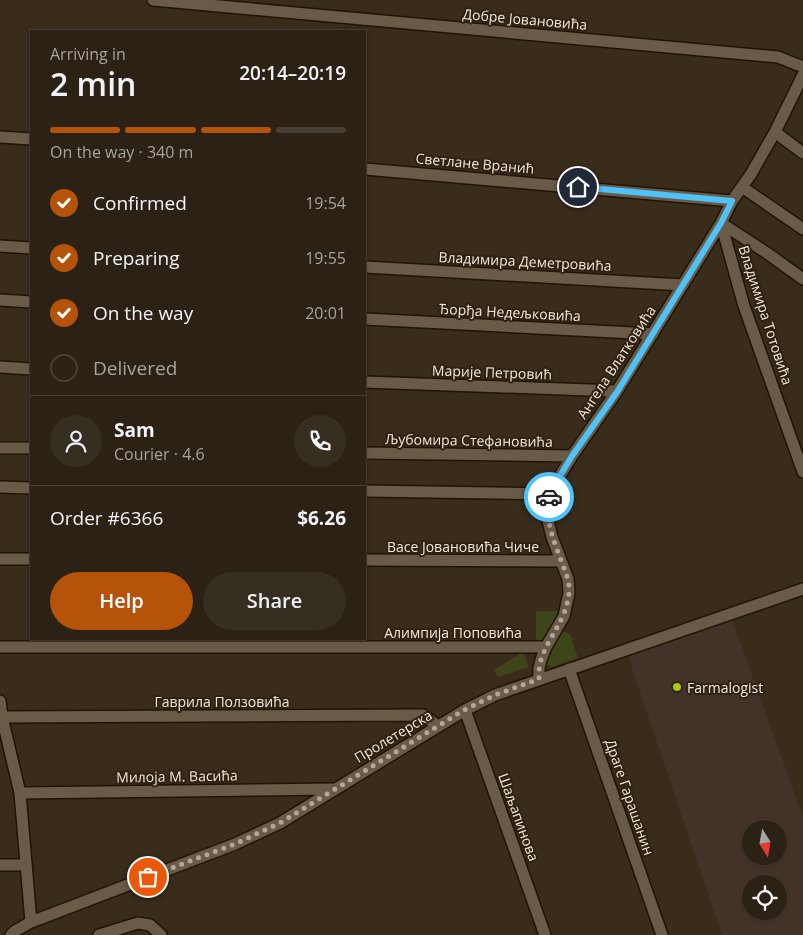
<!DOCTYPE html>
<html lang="en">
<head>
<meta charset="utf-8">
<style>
  :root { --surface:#2b2114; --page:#372e22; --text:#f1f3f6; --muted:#a6a3a0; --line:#473e34; --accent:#b45309 }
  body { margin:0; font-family:"Open Sans",sans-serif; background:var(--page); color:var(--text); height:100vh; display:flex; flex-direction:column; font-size:19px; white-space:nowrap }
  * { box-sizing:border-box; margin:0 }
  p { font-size:16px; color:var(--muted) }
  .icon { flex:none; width:28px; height:28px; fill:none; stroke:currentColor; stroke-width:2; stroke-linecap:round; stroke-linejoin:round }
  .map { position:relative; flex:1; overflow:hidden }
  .panel { position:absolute; left:30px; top:30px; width:336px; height:610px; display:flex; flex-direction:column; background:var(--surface); border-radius:0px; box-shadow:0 1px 4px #0004,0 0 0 1px var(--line) }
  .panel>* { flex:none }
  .needle { width:32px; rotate:169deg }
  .buttons { position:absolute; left:742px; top:820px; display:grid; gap:10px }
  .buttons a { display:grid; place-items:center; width:45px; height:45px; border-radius:50%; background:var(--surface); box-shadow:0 1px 4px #0004,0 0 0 1px var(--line); font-size:25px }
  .pin { position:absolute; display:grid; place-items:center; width:42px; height:42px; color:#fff; margin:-21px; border:2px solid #fff; border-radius:50%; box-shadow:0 1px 5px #0007 }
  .courier { position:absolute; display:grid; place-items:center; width:50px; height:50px; margin:-25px; border:4px solid #4fc3f7; border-radius:50%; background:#fff; color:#222; box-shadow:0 1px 6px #0007 }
  .overview em { font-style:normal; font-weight:600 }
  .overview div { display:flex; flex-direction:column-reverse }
  .overview { display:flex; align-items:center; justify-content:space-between; height:85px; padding:0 20px }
  h1 { font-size:32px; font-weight:600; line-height:38px }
  .bar { display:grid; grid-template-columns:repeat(4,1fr); gap:8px 5px; align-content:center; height:60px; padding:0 20px }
  .bar i { height:6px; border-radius:4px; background:var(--line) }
  .bar .active { background:var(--accent) }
  .bar p { grid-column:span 4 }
  .line { display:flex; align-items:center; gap:12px; padding:0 20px; border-top:1px solid var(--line) }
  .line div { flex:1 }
  .round { display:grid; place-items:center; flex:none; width:52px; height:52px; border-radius:26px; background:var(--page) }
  ol { padding:0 20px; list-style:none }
  li { display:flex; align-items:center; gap:15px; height:55px }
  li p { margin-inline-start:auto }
  li .icon { padding:5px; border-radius:50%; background:var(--accent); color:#fff; stroke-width:4 }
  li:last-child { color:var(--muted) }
  li i { width:28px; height:28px; border:2px solid var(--line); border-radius:50% }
  .cta { display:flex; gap:10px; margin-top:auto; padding:10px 20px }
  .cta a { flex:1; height:58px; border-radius:30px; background:var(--accent); color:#fff; font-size:20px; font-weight:600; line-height:58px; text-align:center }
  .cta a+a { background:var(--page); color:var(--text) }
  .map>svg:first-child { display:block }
  .industrial { fill:#433228; fill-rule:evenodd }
  .green { fill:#3e4518 }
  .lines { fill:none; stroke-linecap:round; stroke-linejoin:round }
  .minor-casing { stroke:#201404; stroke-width:14 }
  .minor { stroke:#6a5b49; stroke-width:11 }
  .done { stroke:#b0a699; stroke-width:5; stroke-dasharray:0 9 }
  .route { stroke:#4fc3f7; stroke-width:6 }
  .poi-dot { fill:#adc60e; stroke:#2f2211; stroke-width:2 }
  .labels { text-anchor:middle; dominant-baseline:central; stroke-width:4; stroke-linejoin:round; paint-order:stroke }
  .street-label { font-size:14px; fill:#f0e7dd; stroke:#2f2211 }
  .poi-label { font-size:14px; fill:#f0e7dd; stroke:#2f2211; text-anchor:start }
</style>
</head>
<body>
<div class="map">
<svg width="803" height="935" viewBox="0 0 803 935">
  <rect width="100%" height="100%" fill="#392c1b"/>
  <path class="industrial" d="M732 620 803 817V935H722L628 656ZM751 829H779V856H751ZM751 884H779V911H751Z"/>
  <path class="green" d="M536 611H561L546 639 536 642Z
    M563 631 570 634 578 658 553 667 548 666 546 664 548 656Z
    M523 652 529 667 498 677 494 670Z"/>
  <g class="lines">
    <g class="minor-casing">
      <path id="minor" d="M153 0 778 57 803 67
        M775 132 803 153
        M0 137 31 139
        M365 169 732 201
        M742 187 803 229
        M721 223 744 306 803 472
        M721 223 767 253 803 279
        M0 246 31 248
        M365 267 683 285
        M0 300 31 302
        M365 319 653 334
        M0 367 31 369
        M365 382 617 391
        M0 448H31
        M365 453 572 456
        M0 487 31 488
        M365 491 549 494
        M0 559H31
        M365 560 561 561
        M0 647H546
        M569 669 662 935
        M539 679V668L541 660 546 647 564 616 569 593 568 579 552 537 548 521 547 507 549 494 572 456 617 391 721 223 732 201 751 174 775 132 803 75
        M0 701 2 717 20 793 31 922
        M465 710 545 935
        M2 717 423 715 438 726
        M20 793 333 789
        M0 865H26
        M11 935 15 931 31 922 235 844 280 823 465 710 495 695 803 589
        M99 935 138 923 150 925 161 935"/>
    </g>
    <use href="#minor" class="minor"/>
  </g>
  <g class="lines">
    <path class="done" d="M148 877 235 844 280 823 464 710 495 695 539 679C539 672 539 666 541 660 549 635 566 621 569 593 570 581 565 571 561 560 553 539 545 519 549 497"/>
    <path class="route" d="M549 497V494L572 456 617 392 721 223 732 201 578 187"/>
  </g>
  <circle class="poi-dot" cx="677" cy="687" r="5"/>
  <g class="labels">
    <g class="street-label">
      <text transform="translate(525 19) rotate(5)">Добре Јовановића</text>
      <text transform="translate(475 163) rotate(5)">Светлане Вранић</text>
      <text transform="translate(525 261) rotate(3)">Владимира Деметровића</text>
      <text transform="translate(510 312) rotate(3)">Ђорђа Недељковића</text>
      <text transform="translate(766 315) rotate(72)">Владимира Тотовића</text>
      <text transform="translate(616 362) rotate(-57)">Ангела Влатковића</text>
      <text transform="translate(492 372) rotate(2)">Марије Петровић</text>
      <text transform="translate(469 440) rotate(1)">Љубомира Стефановића</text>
      <text x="463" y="546">Васе Јовановића Чиче</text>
      <text x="453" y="632">Алимпија Поповића</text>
      <text x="222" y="701">Гаврила Ползовића</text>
      <text transform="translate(393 736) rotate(-31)">Пролетерска</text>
      <text transform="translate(177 776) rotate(-1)">Милоја М. Васића</text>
      <text transform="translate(630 797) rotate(71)">Драге Гарашанин</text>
      <text transform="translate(519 817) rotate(70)">Шаљапинова</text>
    </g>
    <g class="poi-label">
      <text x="687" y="687">Farmalogist</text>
    </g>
  </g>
</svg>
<div class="buttons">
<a><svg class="needle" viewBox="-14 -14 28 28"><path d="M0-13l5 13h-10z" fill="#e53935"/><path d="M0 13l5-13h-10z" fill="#a6a3a0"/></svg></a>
<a><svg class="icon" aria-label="locate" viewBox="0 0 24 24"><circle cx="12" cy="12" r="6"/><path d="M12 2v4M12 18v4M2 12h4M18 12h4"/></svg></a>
</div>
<div class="pin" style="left:148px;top:877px;background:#ea580c"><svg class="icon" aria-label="bag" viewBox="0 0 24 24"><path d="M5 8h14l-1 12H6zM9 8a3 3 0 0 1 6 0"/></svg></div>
<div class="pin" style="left:578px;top:187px;background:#1f2937"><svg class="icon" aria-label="home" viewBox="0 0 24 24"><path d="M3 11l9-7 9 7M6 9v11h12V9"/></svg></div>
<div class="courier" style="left:549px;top:497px"><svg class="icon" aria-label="car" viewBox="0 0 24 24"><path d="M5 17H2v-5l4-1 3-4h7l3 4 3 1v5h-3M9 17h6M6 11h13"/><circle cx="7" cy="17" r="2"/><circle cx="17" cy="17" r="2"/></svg></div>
<section class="panel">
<div class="overview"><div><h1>2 min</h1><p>Arriving in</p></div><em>20:14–20:19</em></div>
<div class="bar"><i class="active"></i><i class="active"></i><i class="active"></i><i></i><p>On the way · 340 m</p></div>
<ol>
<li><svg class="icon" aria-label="check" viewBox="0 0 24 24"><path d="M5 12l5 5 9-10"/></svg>Confirmed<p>19:54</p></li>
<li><svg class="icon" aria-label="check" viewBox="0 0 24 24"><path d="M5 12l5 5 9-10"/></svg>Preparing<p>19:55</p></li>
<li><svg class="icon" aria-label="check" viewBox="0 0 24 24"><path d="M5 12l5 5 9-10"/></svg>On the way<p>20:01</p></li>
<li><i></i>Delivered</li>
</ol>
<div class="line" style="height:90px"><a class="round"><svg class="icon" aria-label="person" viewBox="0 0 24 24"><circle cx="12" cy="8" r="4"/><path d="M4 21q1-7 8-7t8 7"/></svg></a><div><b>Sam</b><p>Courier · 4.6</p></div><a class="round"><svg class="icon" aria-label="phone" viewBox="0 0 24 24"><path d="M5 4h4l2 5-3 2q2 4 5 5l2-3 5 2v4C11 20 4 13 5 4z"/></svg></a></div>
<div class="line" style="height:65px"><div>Order #6366</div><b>$6.26</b></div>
<div class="cta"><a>Help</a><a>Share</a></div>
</section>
</div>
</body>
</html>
